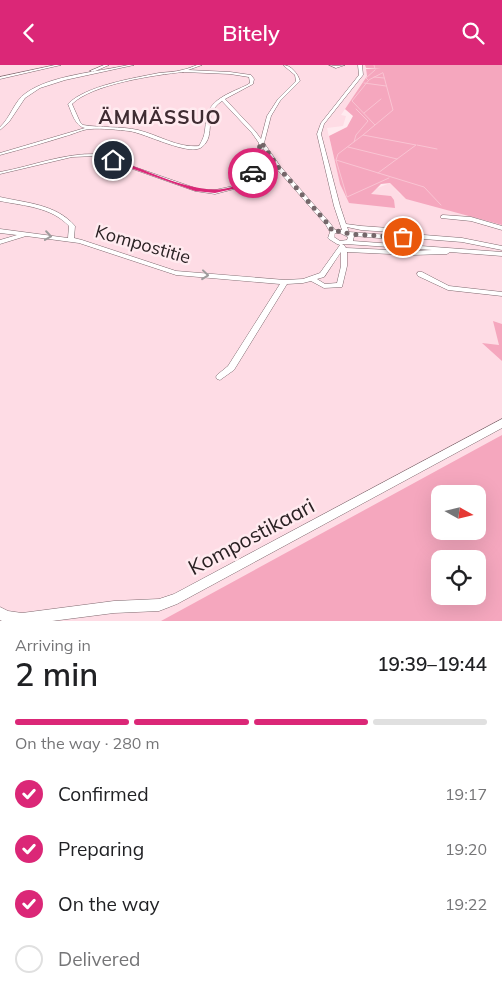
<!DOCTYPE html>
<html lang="en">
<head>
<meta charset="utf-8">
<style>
  :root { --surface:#fff; --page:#f6f6f6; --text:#202124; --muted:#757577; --line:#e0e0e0; --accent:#db2777 }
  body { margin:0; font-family:Mulish,sans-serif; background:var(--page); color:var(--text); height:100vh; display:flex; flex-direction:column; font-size:19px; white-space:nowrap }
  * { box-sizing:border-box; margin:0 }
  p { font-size:16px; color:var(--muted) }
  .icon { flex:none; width:28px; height:28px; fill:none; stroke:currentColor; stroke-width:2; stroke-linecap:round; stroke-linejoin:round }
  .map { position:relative; height:556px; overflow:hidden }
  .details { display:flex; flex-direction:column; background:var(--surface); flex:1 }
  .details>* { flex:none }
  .needle { width:32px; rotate:98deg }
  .controls { position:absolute; left:431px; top:420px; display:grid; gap:10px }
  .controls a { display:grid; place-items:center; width:55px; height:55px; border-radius:10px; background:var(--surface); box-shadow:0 5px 20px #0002; font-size:25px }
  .pin { position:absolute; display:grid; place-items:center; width:42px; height:42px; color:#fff; margin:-21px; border:2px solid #fff; border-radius:50%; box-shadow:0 1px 5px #0007 }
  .courier { position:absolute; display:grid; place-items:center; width:50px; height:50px; margin:-25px; border:4px solid #db2777; border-radius:50%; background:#fff; color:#222; box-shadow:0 1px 6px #0007 }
  .summary em { font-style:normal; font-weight:600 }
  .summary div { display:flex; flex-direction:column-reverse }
  .summary { display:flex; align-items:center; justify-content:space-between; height:85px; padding:0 15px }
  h1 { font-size:32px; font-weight:600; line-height:38px }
  .bar { display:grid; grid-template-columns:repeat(4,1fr); gap:8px 5px; align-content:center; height:60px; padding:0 15px }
  .bar i { height:6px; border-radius:4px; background:var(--line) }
  .bar .current { background:var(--accent) }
  .bar p { grid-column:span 4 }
  ol { padding:0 15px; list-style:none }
  li { display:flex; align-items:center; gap:15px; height:55px }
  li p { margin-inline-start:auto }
  li .icon { padding:5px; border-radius:50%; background:var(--accent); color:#fff; stroke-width:4 }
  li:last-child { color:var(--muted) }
  li i { width:28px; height:28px; border:2px solid var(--line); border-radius:50% }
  header { display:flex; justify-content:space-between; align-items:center; height:65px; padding:0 15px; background:var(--accent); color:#fff; font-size:22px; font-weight:600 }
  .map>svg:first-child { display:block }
  .built { fill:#fedce5; fill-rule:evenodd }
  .green { fill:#f5a7be; fill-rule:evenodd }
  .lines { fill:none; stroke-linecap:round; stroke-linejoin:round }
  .stream { stroke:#fac4d3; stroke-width:1 }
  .minor-casing { stroke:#7f696f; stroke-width:1 }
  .minor { fill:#fff; fill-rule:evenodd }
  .oneway { stroke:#9f9b9c }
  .route { fill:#db2777 }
  .done { stroke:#75676a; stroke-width:5; stroke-dasharray:0 9 }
  .labels { text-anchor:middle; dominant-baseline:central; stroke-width:5; stroke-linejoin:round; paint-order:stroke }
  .street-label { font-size:18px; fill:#2a2123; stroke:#ffeaef }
  .far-district-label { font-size:19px; font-weight:bold; letter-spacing:1px; fill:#3f2c32; stroke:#ffeaef }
  .near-street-label { font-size:21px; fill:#2a2123; stroke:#ffeaef }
</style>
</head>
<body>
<header><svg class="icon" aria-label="back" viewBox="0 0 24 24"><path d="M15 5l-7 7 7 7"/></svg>Bitely<svg class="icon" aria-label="search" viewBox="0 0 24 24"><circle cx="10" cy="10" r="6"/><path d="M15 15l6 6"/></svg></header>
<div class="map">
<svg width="502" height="556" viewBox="0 0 502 556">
  <rect width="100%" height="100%" fill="#ffeaef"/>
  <path class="built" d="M0 0H365L367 11 341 50 346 51 343 61 327 63 340 119 375 124 390 118 400 129 502 160V556H0ZM440 429H478V466H440ZM440 494H478V531H440Z"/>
  <path class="green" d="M365 0H502V160L406 134 390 118 381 119 371 129 391 131 394 135 395 143 349 138 340 119 329 71 347 62 353 51 345 44 367 11 366 4H381L366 3Z
    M493 256 502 259V296L482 278 499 280Z
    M502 370V556H161ZM440 429H478V466H440ZM440 494H478V531H440Z"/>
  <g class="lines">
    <path class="stream" d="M374 0 375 4
      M383 8 393 45 375 60 352 36 369 15Z
      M374 12 384 13
      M368 15 366 13 375 5
      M364 18 386 21
      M364 48 381 34
      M363 70 375 60
      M354 77 356 70 368 56 356 44
      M417 80 437 84
      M348 82 397 94
      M336 95 338 89 363 70 416 80 378 108
      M389 113 347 132 336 95 424 122 441 140"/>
    <g class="minor-casing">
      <path id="minor" d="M55 0H61L0 14V12Z
        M104 0H109L93 7 90 6Z
        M128 0H134L65 15 40 23 25 33 9 57 0 65V62C11 52 14 36 26 28 51 10 98 7 128 0Z
        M197 0H202L188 5 230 7 251 10 254 14 253 19 225 34 255 66 261 74 267 51 278 34 296 16 295 10 283 0C291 0 298 9 300 16L280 36 271 51 264 78 280 101 330 158 335 165H342L334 141 317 69 321 58 359 10 358 0H362L363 10 324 59 321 69 340 141 346 159 361 161 403 164 424 170 462 173 502 181V185L462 177 424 174 403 168 361 165 347 162 349 167 416 172 419 174 416 176 354 171 353 176 502 187V191L450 187 447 189 412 190 347 187V201L342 222 324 223 311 216 303 218 287 219 234 305 220 315 217 314 216 312 217 310 228 301 280 219 176 210 79 178 26 171 0 179V175L17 170 0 168V164L68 173 69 161C51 142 25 141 0 136V132C26 138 56 139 75 161L74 173 82 175 176 206 285 215 303 214 320 208 340 180 337 179 329 174 328 173 330 167 326 160 276 103 263 83 256 106 242 122 215 129 195 126 96 91 72 92 0 109V107C33 101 63 88 97 89L198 124 215 125 238 120 252 106 259 78 252 68 222 36C202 49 217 70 202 82 190 92 145 68 129 66 120 65 100 63 91 64 83 64 74 69 66 71 44 78 22 84 0 90V88L85 63C75 61 72 48 68 39 85 21 134 13 159 8 167 7 175 7 182 5 187 4 192 2 197 0ZM183 7 230 9 249 12 250 18 247 20C233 27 211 33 207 51 204 64 207 68 199 81 177 83 159 70 138 65 120 61 101 63 83 60L80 57 72 39C92 19 155 10 183 7ZM335 168H340L348 172 347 175 340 176 334 172ZM342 179H346L432 185 412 186 346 183 344 180ZM341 187V201L337 218 325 219 317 214 324 212Z
        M329 0 336 1 345 0 336 3Z
        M443 150 471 152 502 161V165L471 156 441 153V151Z
        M418 207H422L449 221 502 227V231L448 225 418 211 417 209Z
        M502 354V363L177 539 159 546 114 548 52 556H2L0 555V542L8 546 22 548 114 536 159 534 174 529Z"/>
    </g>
    <use href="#minor" class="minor"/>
  </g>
  <defs><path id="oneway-chevron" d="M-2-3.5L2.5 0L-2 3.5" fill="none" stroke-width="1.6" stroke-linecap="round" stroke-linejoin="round" transform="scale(1.25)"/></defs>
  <g class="oneway">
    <use href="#oneway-chevron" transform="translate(48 171) rotate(8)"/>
    <use href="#oneway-chevron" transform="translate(205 210) rotate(6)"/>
  </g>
  <path class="route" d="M113 94C148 104 202 136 237 120 242 118 247 111 251 107L256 108 242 122 215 128 195 126 111 96Z"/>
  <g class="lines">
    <path class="done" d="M253 108 261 77 278 102 328 159 333 167 341 166 349 169 403 172"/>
  </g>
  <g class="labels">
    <g class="street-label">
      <text transform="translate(143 179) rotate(16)">Kompostitie</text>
    </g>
    <g class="far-district-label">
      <text x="160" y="52">ÄMMÄSSUO</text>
    </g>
    <g class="near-street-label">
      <text transform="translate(251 471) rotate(-28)">Kompostikaari</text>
    </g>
  </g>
</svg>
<div class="controls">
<a><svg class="needle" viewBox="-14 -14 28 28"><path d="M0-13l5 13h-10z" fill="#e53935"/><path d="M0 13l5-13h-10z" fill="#757577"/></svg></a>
<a><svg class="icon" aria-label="locate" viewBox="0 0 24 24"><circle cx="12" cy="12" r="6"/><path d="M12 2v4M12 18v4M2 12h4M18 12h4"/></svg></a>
</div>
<div class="pin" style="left:403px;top:172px;background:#ea580c"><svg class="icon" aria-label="bag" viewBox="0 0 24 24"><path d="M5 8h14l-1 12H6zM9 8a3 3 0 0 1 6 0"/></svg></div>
<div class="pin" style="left:113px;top:95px;background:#1f2937"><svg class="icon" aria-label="home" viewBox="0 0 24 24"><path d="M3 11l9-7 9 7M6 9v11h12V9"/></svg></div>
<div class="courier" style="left:253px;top:108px"><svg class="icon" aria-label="car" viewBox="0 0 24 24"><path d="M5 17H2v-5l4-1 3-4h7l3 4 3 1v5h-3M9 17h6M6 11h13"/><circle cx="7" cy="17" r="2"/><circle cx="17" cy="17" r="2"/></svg></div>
</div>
<section class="details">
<div class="summary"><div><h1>2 min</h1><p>Arriving in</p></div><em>19:39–19:44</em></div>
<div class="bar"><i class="current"></i><i class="current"></i><i class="current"></i><i></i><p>On the way · 280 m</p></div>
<ol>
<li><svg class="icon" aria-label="check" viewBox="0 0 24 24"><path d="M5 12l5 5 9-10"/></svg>Confirmed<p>19:17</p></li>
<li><svg class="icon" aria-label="check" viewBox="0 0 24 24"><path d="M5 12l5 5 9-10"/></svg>Preparing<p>19:20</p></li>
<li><svg class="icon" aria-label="check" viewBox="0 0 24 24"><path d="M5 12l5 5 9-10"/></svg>On the way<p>19:22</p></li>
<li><i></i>Delivered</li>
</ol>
</section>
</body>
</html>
